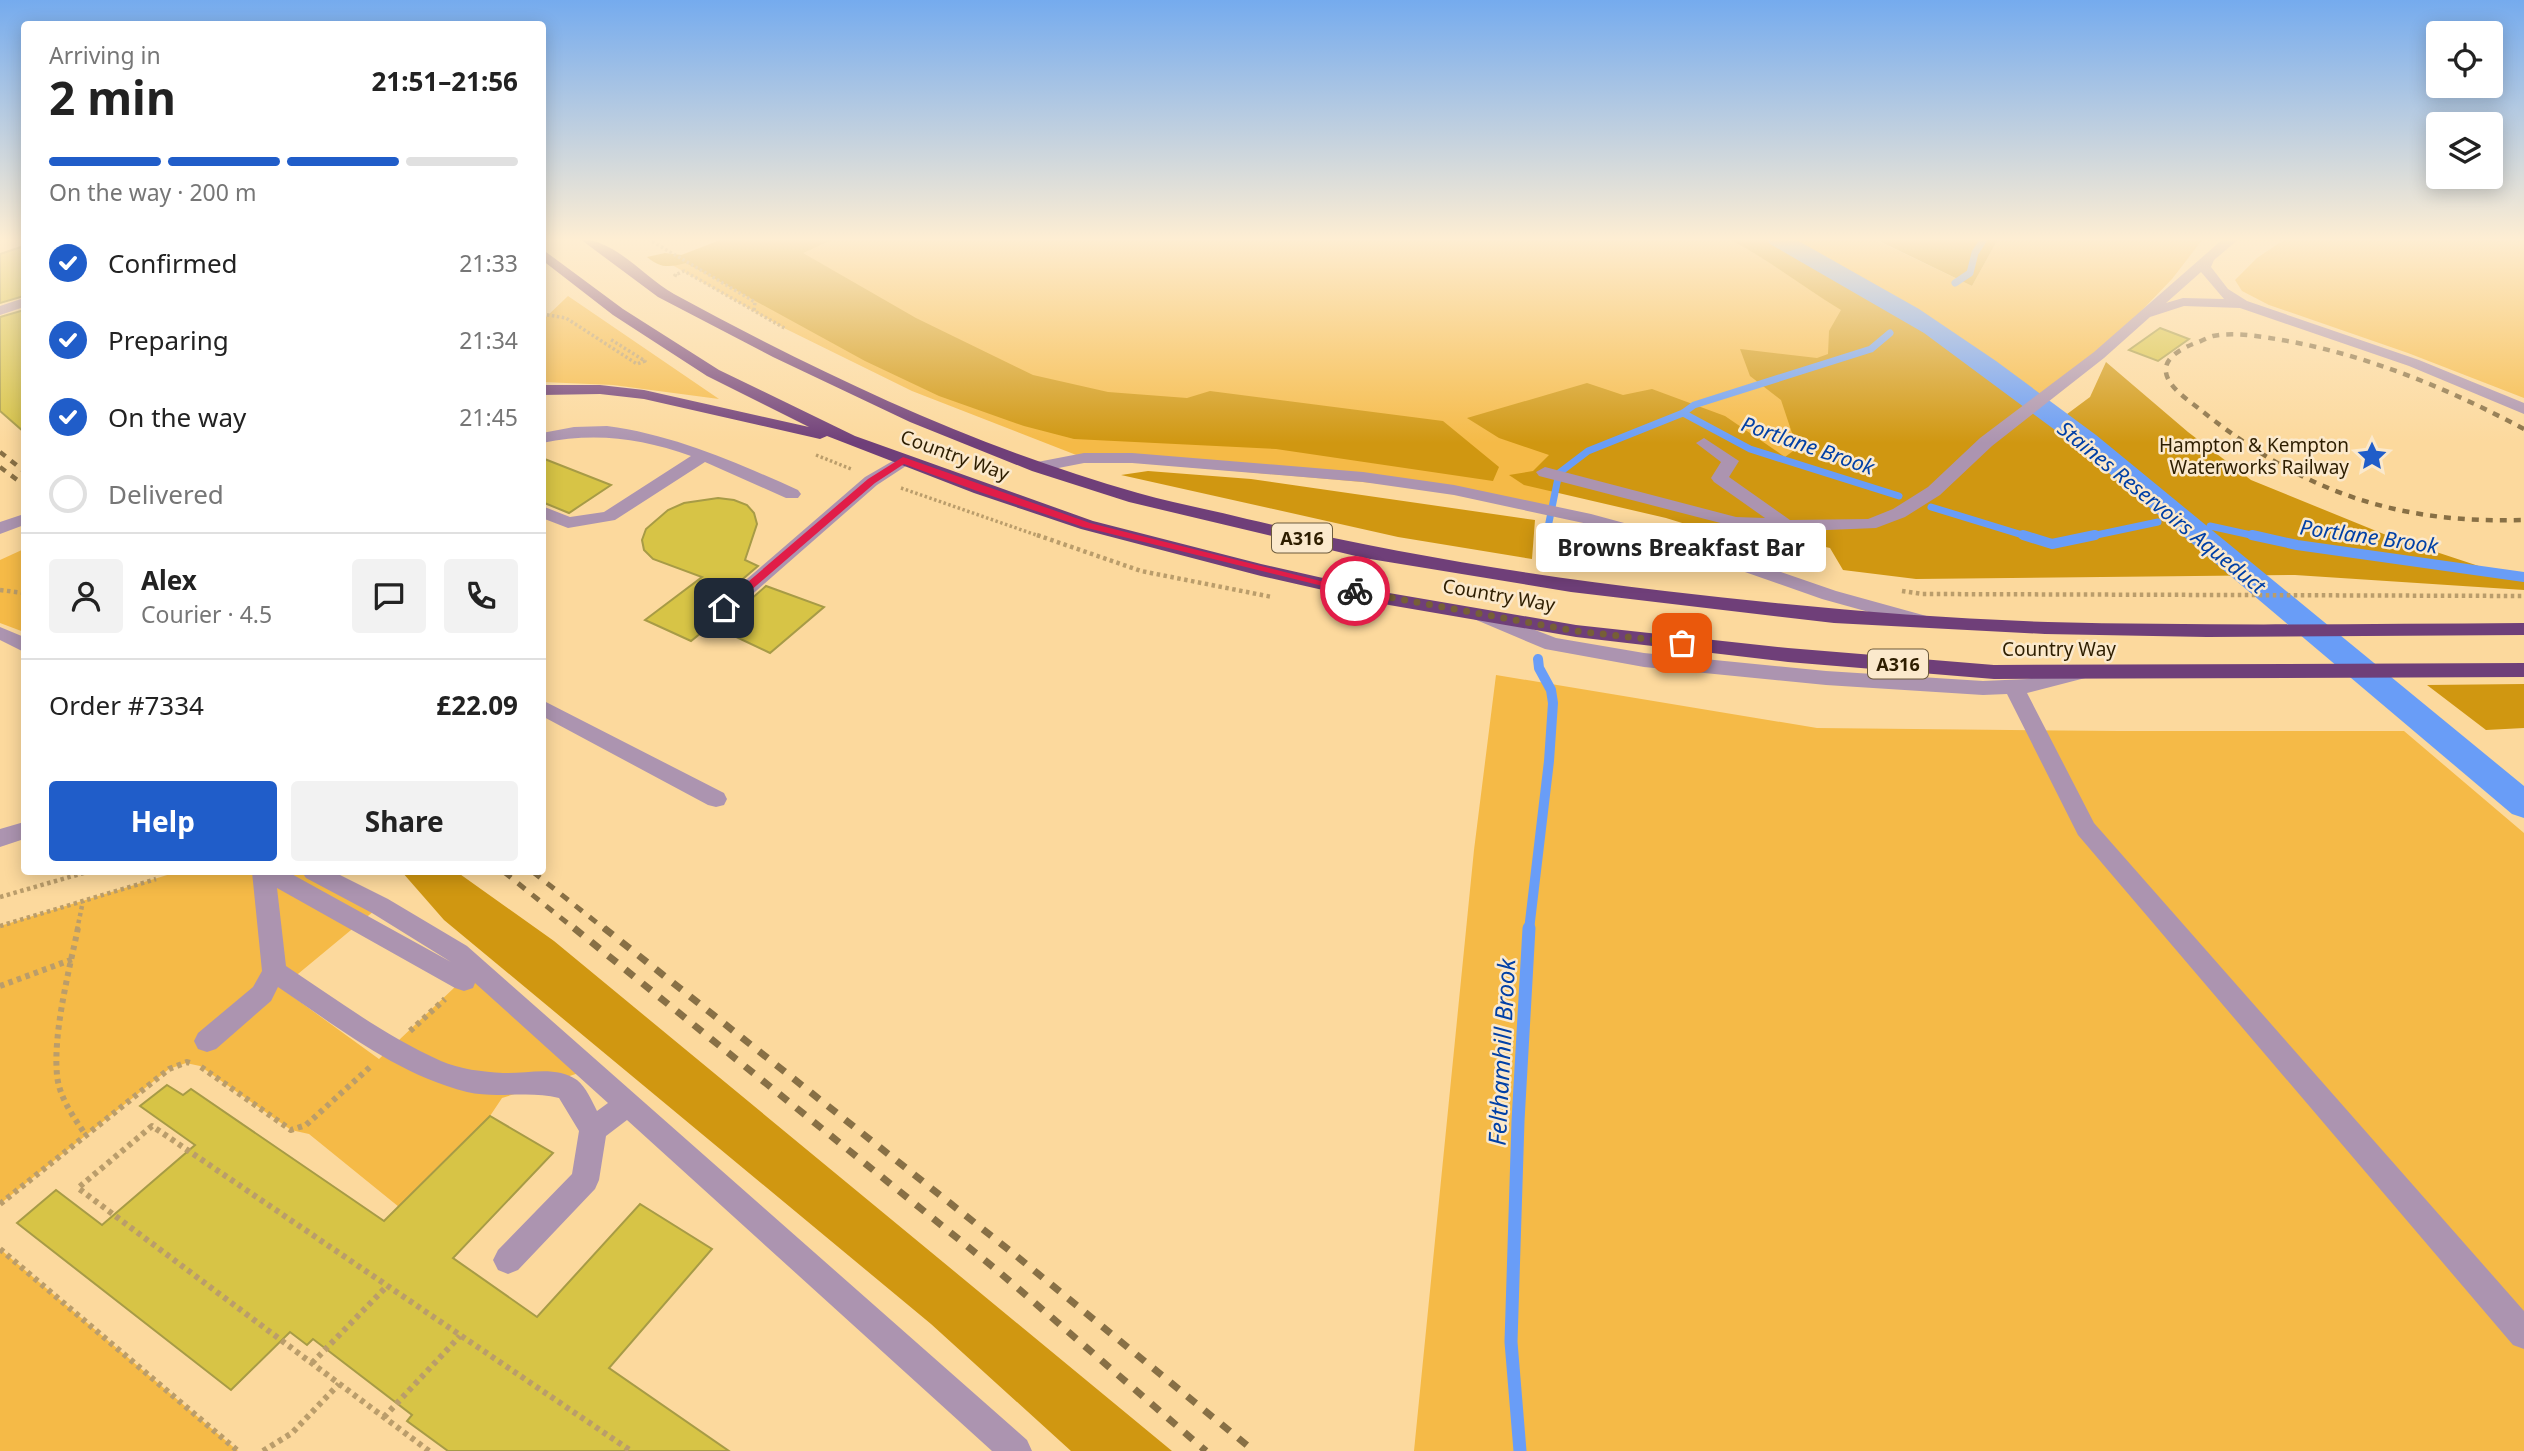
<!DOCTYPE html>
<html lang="en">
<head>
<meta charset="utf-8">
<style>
  :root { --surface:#fff; --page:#f2f2f2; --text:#222; --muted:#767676; --line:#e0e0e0; --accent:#205dc9 }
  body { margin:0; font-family:"Noto Sans",sans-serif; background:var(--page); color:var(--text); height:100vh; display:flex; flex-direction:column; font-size:26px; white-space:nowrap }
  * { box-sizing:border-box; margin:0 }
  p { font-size:23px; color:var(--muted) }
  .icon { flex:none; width:38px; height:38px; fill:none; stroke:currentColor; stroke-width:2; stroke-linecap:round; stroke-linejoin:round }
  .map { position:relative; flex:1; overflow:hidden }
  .sheet { position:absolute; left:21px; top:21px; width:525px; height:854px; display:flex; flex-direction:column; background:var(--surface); border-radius:7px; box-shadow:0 4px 18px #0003 }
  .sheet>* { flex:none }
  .buttons { position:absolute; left:2426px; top:21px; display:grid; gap:14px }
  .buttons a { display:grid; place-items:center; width:77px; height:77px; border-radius:7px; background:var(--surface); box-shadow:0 4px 18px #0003; font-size:35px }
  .pin { position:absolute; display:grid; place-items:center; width:60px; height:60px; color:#fff; margin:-30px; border-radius:14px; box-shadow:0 4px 10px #0006 }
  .courier { position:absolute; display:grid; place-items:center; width:70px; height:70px; margin:-35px; border:5px solid #e11d48; border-radius:50%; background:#fff; color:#222; box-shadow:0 2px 9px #0007 }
  .bubble { position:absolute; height:49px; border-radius:7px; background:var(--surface); box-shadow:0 4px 18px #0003; font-size:23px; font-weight:700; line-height:49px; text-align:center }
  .summary em { font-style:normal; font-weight:700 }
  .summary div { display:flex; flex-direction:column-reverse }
  .summary { display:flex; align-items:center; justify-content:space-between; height:119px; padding:0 28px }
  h1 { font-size:46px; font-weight:700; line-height:52px }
  .bar { display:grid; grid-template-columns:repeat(4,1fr); gap:10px 7px; align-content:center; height:84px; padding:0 28px }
  .bar i { height:9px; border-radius:5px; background:var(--line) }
  .bar .on { background:var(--accent) }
  .bar p { grid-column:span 4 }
  .line { display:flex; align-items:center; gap:18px; padding:0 28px; border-top:2px solid var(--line) }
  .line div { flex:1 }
  .round { display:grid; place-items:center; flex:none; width:74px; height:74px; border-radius:7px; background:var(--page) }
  ol { padding:0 28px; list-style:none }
  li { display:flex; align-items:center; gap:21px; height:77px }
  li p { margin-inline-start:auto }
  li .icon { padding:7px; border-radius:50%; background:var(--accent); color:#fff; stroke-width:4 }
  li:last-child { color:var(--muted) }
  li i { width:38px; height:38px; border:4px solid var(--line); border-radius:50% }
  .cta { display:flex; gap:14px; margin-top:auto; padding:14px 28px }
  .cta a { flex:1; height:80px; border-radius:7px; background:var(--accent); color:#fff; font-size:28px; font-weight:700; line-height:80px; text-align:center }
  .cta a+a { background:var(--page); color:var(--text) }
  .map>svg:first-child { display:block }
  .green { fill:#f5ba47 }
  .forest { fill:#d09711 }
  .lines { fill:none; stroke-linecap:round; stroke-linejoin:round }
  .stream-far2 { stroke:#699df7; stroke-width:7 }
  .stream-far1 { stroke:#699df7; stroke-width:10 }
  .stream { stroke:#699df7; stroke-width:13 }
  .canal { fill:#699df7; fill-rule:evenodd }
  .building { fill:#d7c446; stroke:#a79b46; stroke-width:2 }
  .path-far2 { stroke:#ba9d6b; stroke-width:3.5; stroke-dasharray:2.5 2.5; stroke-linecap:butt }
  .path-far1 { stroke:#ba9d6b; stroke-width:4.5; stroke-dasharray:3.5 3.5; stroke-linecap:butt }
  .path { stroke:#ba9d6b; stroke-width:6; stroke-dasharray:4.5 4.5; stroke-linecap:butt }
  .minor { fill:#ac94b0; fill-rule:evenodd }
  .highway { fill:#6f3f79; fill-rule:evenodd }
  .rail-far2 { stroke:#887045; stroke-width:4.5; stroke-dasharray:7 7; stroke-linecap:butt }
  .rail-far1 { stroke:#887045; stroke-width:5; stroke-dasharray:9 9; stroke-linecap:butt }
  .rail { stroke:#887045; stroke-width:7; stroke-dasharray:11 11; stroke-linecap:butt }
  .route { fill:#e11d48 }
  .done { stroke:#765f37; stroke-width:7; stroke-dasharray:0 12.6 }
  .labels { text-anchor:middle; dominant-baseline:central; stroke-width:5; stroke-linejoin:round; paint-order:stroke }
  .shield { fill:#fbe9cc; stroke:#6c5b3d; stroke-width:2 }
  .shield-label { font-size:18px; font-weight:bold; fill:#2e1e00 }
  .poi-label { font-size:19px; fill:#2e1e00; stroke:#fbe9cc; text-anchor:end }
  .street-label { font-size:19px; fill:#2e1e00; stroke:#fbe9cc }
  .water-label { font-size:21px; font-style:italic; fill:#0140a6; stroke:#fbe9cc }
  .near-water-label { font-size:24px; font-style:italic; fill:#0140a6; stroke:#fbe9cc }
</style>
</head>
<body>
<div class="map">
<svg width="2524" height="1451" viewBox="0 0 2524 1451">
  <rect width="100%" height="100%" fill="#fcd99d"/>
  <path class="green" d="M723 239H1874L1972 286 1998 239H2203L2172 279 2099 355 1934 491 1559 473 1551 512 1454 490 1084 458 912 391 786 329 665 261Z
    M2285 239H2524V398L2408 353 2269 305 2242 291 2235 280 2257 258Z
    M568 296 719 399 613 385 543 382V320Z
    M24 549V632L0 623V560Z
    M1496 675 1817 728 2119 731H2404L2524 833V1451H1414L1474 850Z
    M177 872H313L380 906 281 988 379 1059 475 968 588 1070 502 1098 490 1116 399 1207 309 1134 291 1130 200 1066 186 1063 169 1069 0 1204V926Z
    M0 1249 238 1451H0Z"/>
  <path class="forest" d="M723 239H834L803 253 916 318 1033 375 1108 392 1187 398 1210 391 1443 421 1499 467 1493 481 1276 449 1074 439 1024 426 939 396 865 361 686 263C670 267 661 269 647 257L665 253 682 255Z
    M1729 239H1784L1887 295 1943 340 1981 357 1998 379 2055 423 2090 397 2106 362 2188 432 2251 480 2391 537 2524 581V590L2295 575 1916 579 1843 570 1830 548 1798 541 1779 553 1666 518 1524 485 1509 475 1533 471 1549 455 1499 438 1467 418 1587 383 1623 395 1652 389 1725 416 1785 457 1797 448 1781 400 1750 376 1740 349 1817 358 1828 354 1829 331 1841 310C1803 287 1768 259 1729 239Z
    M1875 239H1998L1972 286Z
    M1148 471 1251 479 1535 520 1532 559 1398 537 1121 475Z
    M2524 684V728L2486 730 2427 685Z
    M402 872H457L554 941 1172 1451H1071L931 1324 444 920Z"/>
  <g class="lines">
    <path class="stream-far2" d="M1955 283 1970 273 1975 253 1984 239
      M1683 413 1750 449 1899 496
      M1931 507 2029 537
      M2210 526 2260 537
      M1546 537 1559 473 1588 451 1683 413 1694 405 1871 349 1890 333
      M2087 537 2158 522"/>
    <path class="stream-far1" d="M1547 535 1548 558
      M2023 535 2052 544 2095 535
      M2252 535 2297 545 2524 577
      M1529 930 1549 761 1553 703 1551 690 1539 668 1538 659"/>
    <path class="stream" d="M1520 1451 1511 1342 1518 1121 1529 928"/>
    <path class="canal" d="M1767 239H1795L1919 309 1996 361 2096 435 2524 786V818L2512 814 2078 447 1924 333 1770 244Z"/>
  </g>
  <path class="building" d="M24 246V296L0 303V254Z
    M24 310V432L0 411V317Z
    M2160 328 2189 339 2158 361 2129 350Z
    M542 458 611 485 569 513 542 502Z
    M718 498 734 500 747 505 754 513 757 524 745 560 758 566 716 602 712 608 716 614H734L766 586 824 607 770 653 711 625 691 641 645 620 702 577 653 559 644 550 642 540 646 529 668 510 684 503Z
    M167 1085 183 1095 191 1089 384 1221 490 1116 553 1153 453 1258 537 1317 640 1204 712 1249 609 1368 729 1451H448L407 1421 412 1415 313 1339 307 1345 290 1332 231 1390 17 1223 56 1190 102 1225 195 1145 140 1106Z"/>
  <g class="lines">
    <path class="path-far2" d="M648 239 755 302 754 311
      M677 276 675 275 684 271 786 329
      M542 314 566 318 637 364 645 361 610 339
      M816 455 851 469
      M901 488 1042 537"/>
    <path class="path-far1" d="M1037 535 1141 571 1272 597
      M0 590 24 593
      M1902 591 1922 594 2524 596
      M0 897 87 872
      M0 926 156 879
      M77 930 83 901"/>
    <path class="path" d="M78 928C69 971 53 1032 57 1075 59 1097 73 1116 85 1134
      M0 986 73 959
      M410 1031 445 999
      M201 1067 291 1130 306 1125 370 1067
      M0 1204 169 1069 187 1062 193 1064
      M0 1249 238 1451
      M312 1363 387 1286
      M384 1417 460 1336
      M263 1451 292 1433 339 1384
      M429 1451 78 1188 152 1126 631 1451"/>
    <path class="minor" d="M2223 239H2239L2214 260 2211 267 2228 289 2247 301 2419 360 2524 403V414L2409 366 2240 308 2184 306 2150 317 2104 358 1992 446 1940 495 1905 517 1876 528 1803 531 1736 527 1539 476 1536 472 1545 467 1736 517 1765 518 1714 482 1711 478 1721 462 1696 443 1704 438 1739 461 1729 477 1790 520 1868 519 1893 509 1928 487 1980 438 2094 352ZM2201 272 2224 299 2183 298 2166 303Z
      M24 298V307L0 315V306Z
      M607 426C675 435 735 462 798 490L801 494 798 498H786L705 462 615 520 568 528 542 518V506L570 517 604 512 691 456C640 438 595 432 542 443V433L574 427Z
      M1084 453H1132L1363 472 1454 485 1591 514 1694 542 1836 591 1930 617 1933 621 1930 625 1923 627 1822 599 1682 550 1588 524 1454 495 1363 482 1132 463H1084L1038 472 1029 467 1032 463Z
      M903 455 909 456 912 460 909 464 877 485 732 612H718L715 608 718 604 865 477Z
      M24 514V525L0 534V522Z
      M1481 609 1556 638 1644 653 1826 671 1983 681 2027 679 2082 665 2089 667 2092 672 2089 677 2027 693 2094 823 2524 1311V1349L2513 1345 2078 835 2007 694 1983 695 1826 685 1644 667 1545 649 1474 619 1471 615 1474 611Z
      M0 627 24 637V652L0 640Z
      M542 700 724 793 727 799 724 805 716 807 708 805 542 716Z
      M24 822V839L0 847V829Z
      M252 872H288L451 962 372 913 306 878 302 872H334L388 899 467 946 1027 1440 1032 1451H992L627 1120 606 1136 599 1180 595 1189 518 1270 508 1274 498 1270 493 1260 498 1250 572 1174 579 1131 559 1098C529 1090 497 1099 467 1092 396 1074 338 1027 278 987L271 1001 216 1049 207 1052 198 1049 194 1041 198 1033 253 987 262 971ZM277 888 455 988 464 991 473 988 475 983 608 1103 597 1111C592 1101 586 1087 577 1080 556 1065 526 1074 503 1073 483 1072 459 1069 441 1061 385 1036 336 999 286 966Z"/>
    <path class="highway" d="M580 239C615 239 645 278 674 294 821 374 977 448 1138 493 1174 503 1211 510 1247 519 1385 551 1524 575 1665 591 1793 606 1920 618 2048 622 2207 626 2365 624 2524 623V635L2207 637 2045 634 1834 623 1571 592 1364 558 1129 502 1032 471 910 422 773 357 658 297Z
      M542 249 623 309 719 370 855 436 1093 521 1261 564 1389 593 1576 625 1788 648 1994 665 2524 663V677L1994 679 1788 662 1576 637 1389 605 1261 576 1081 529 974 493 827 436 820 439 644 399 600 394 542 395V385H600L644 390 809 427 707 376 613 315 542 260Z"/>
    <path class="rail-far2" d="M2524 429C2447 388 2363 353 2276 339 2257 336 2233 332 2213 336 2206 338 2200 342 2193 344 2183 348 2168 356 2166 367 2163 385 2190 401 2202 411 2302 491 2395 524 2524 520
      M0 452 24 471
      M0 467 24 485"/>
    <path class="rail-far1" d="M504 872 576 930
      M533 872 606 930"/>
    <path class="rail" d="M574 928 998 1271 1206 1451
      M604 928 1014 1254 1254 1451"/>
  </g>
  <linearGradient id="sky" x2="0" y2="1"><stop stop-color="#75abee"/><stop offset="0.54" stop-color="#feeed3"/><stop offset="1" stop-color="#feeed3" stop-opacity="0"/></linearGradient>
  <rect width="2524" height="443" fill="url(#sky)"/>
  <path class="route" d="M903 457 1090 523 1360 591 1355 594 1083 527 977 491 904 464 875 483 728 610H721V605L868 479Z"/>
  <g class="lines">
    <path class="done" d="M1355 591 1576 631 1682 643"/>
  </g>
  <defs>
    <g id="sight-bare" transform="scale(2.415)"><path d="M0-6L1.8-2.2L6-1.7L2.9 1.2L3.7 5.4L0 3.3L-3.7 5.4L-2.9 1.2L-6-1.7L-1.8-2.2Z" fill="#205dc9" stroke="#fbe9cc" stroke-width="2.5" paint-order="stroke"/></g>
  </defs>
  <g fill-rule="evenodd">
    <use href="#sight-bare" x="2372" y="456"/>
  </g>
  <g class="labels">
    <g class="shield">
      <rect x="1272" y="523.5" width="60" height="29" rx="5"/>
      <rect x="1868" y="649.5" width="60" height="29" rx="5"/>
    </g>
    <g class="shield-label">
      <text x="1302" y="538">A316</text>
      <text x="1898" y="664">A316</text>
    </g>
    <g class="poi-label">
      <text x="2349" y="445">Hampton &amp; Kempton<tspan x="2349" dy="22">Waterworks Railway</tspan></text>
    </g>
    <g class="street-label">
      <text transform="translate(955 455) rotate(20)">Country Way</text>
      <text transform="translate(1499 595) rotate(10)">Country Way</text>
      <text x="2059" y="649">Country Way</text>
    </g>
    <g class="water-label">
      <text transform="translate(1808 445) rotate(19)">Portlane Brook</text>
      <text transform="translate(2162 507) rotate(39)">Staines Reservoirs Aqueduct</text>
      <text transform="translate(2369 536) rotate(8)">Portlane Brook</text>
    </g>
    <g class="near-water-label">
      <text transform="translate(1501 1052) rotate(-87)">Felthamhill Brook</text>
    </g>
  </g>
</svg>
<div class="buttons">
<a><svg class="icon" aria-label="locate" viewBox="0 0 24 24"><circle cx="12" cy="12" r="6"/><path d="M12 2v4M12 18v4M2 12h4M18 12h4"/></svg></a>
<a><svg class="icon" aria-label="layers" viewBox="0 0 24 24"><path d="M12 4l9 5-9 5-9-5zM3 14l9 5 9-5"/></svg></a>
</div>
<div class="pin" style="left:1682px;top:643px;background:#ea580c"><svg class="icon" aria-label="bag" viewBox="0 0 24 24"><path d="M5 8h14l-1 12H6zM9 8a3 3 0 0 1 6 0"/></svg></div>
<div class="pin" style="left:724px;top:608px;background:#1f2937"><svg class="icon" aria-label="home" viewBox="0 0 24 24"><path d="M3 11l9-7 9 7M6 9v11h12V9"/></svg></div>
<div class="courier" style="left:1355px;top:591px"><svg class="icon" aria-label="bike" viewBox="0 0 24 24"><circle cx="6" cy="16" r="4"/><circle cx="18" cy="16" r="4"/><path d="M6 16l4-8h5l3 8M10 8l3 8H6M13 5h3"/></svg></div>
<div class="bubble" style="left:1536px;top:523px;width:290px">Browns Breakfast Bar</div>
<section class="sheet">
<div class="summary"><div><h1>2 min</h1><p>Arriving in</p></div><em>21:51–21:56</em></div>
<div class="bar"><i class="on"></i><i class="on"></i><i class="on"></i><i></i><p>On the way · 200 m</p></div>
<ol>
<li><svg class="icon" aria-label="check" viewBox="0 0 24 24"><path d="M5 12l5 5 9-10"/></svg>Confirmed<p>21:33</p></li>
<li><svg class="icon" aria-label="check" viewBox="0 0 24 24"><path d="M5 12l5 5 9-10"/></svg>Preparing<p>21:34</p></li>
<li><svg class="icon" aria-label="check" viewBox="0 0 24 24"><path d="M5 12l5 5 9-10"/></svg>On the way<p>21:45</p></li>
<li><i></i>Delivered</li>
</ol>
<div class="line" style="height:126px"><a class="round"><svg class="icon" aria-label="person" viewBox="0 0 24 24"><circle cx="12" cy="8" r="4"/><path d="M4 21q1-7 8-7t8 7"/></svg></a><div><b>Alex</b><p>Courier · 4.5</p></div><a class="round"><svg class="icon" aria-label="chat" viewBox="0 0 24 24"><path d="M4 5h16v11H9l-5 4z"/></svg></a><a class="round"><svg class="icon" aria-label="phone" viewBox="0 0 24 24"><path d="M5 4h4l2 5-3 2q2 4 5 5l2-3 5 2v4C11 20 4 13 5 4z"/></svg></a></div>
<div class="line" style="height:91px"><div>Order #7334</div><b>£22.09</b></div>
<div class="cta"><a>Help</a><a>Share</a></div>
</section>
</div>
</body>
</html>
